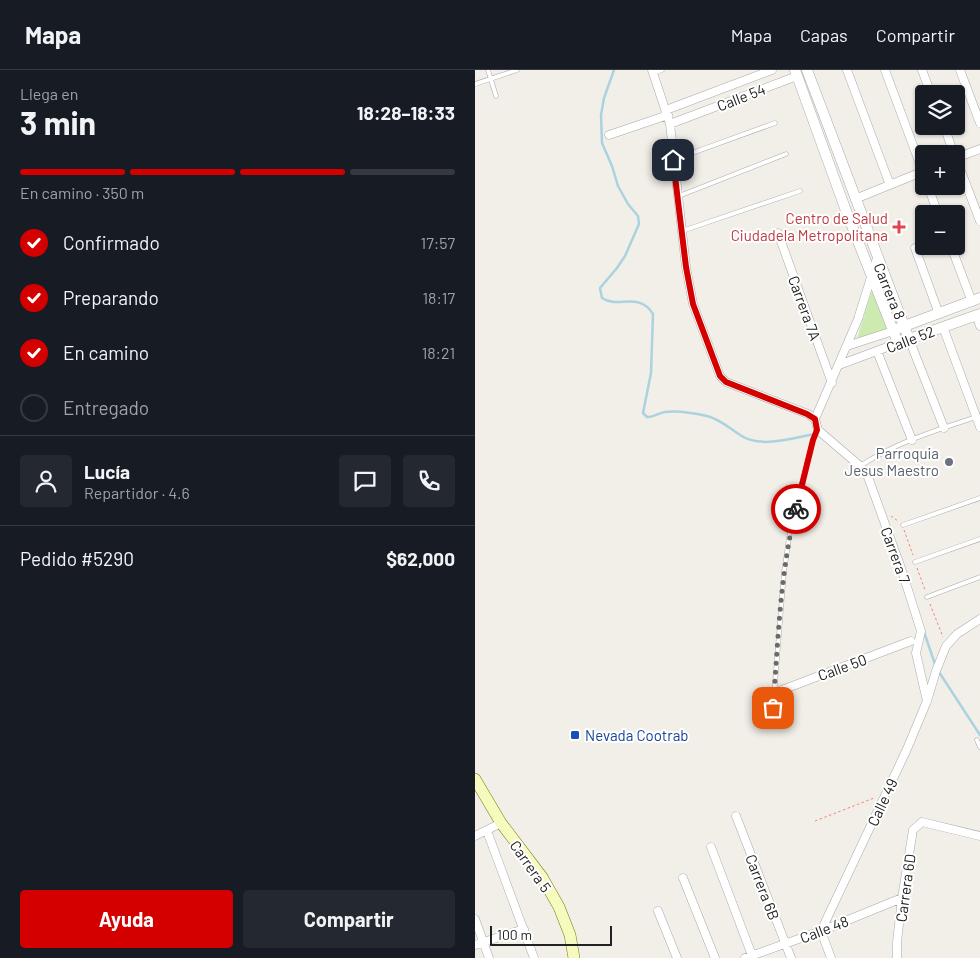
<!DOCTYPE html>
<html lang="es">
<head>
<meta charset="utf-8">
<style>
  :root { --surface:#171b24; --page:#242831; --text:#f1f3f6; --muted:#9ea1a6; --line:#363941; --accent:#d40000 }
  body { margin:0; font-family:Barlow,sans-serif; background:var(--page); color:var(--text); height:100vh; display:flex; flex-direction:column; font-size:19px; white-space:nowrap }
  * { box-sizing:border-box; margin:0 }
  p { font-size:16px; color:var(--muted) }
  .icon { flex:none; width:28px; height:28px; fill:none; stroke:currentColor; stroke-width:2; stroke-linecap:round; stroke-linejoin:round }
  .map { position:relative; flex:1; overflow:hidden }
  .sheet { display:flex; flex-direction:column; background:var(--surface); width:475px }
  .sheet>* { flex:none }
  .buttons { position:absolute; left:440px; top:15px; display:grid; gap:10px }
  .buttons a { display:grid; place-items:center; width:50px; height:50px; border-radius:5px; background:var(--surface); box-shadow:0 1px 4px #0004; font-size:25px }
  .scale { position:absolute; left:15px; bottom:12px; width:122px; box-sizing:border-box; padding-left:5px; border:2px solid #222; border-top:0; font-size:14px; line-height:18px; white-space:nowrap; color:#222; -webkit-text-stroke:4px #fff; paint-order:stroke }
  .pin { position:absolute; display:grid; place-items:center; width:42px; height:42px; color:#fff; margin:-21px; border-radius:10px; box-shadow:0 2px 8px #0006 }
  .courier { position:absolute; display:grid; place-items:center; width:50px; height:50px; margin:-25px; border:4px solid #d40000; border-radius:50%; background:#fff; color:#222; box-shadow:0 1px 6px #0007 }
  .summary em { font-style:normal; font-weight:700 }
  .summary div { display:flex; flex-direction:column-reverse }
  .summary { display:flex; align-items:center; justify-content:space-between; height:85px; padding:0 20px }
  h1 { font-size:32px; font-weight:700; line-height:38px }
  .bar { display:grid; grid-template-columns:repeat(4,1fr); gap:8px 5px; align-content:center; height:60px; padding:0 20px }
  .bar i { height:6px; border-radius:4px; background:var(--line) }
  .bar .on { background:var(--accent) }
  .bar p { grid-column:span 4 }
  .line { display:flex; align-items:center; gap:12px; padding:0 20px; border-top:1px solid var(--line) }
  .line div { flex:1 }
  .round { display:grid; place-items:center; flex:none; width:52px; height:52px; border-radius:5px; background:var(--page) }
  ol { padding:0 20px; list-style:none }
  li { display:flex; align-items:center; gap:15px; height:55px }
  li p { margin-inline-start:auto }
  li .icon { padding:5px; border-radius:50%; background:var(--accent); color:#fff; stroke-width:4 }
  li:last-child { color:var(--muted) }
  li i { width:28px; height:28px; border:2px solid var(--line); border-radius:50% }
  .cta { display:flex; gap:10px; margin-top:auto; padding:10px 20px }
  .cta a { flex:1; height:58px; border-radius:5px; background:var(--accent); color:#fff; font-size:20px; font-weight:700; line-height:58px; text-align:center }
  .cta a+a { background:var(--page); color:var(--text) }
  header { display:flex; align-items:center; gap:30px; box-sizing:border-box; height:70px; padding:0 25px; background:var(--surface); border-bottom:1px solid var(--line) }
  header strong { font-size:24px }
  nav { display:flex; gap:28px; margin-inline-start:auto; font-size:18px }
  main { display:flex; flex:1; min-height:0 }
  .map>svg:first-child { display:block }
  .grass { fill:#cdebb0 }
  .lines { fill:none; stroke-linecap:round; stroke-linejoin:round }
  .stream { stroke:#aad3df; stroke-width:2.5 }
  .service-casing { stroke:#a9a9a9; stroke-width:5 }
  .minor-casing { stroke:#a9a9a9; stroke-width:9 }
  .tertiary-casing { stroke:#a9a9a9; stroke-width:11 }
  .secondary-casing { stroke:#707d05; stroke-width:12 }
  .path { stroke:#fa8072; stroke-width:1; stroke-dasharray:2.5 2.5; stroke-linecap:butt }
  .service { stroke:#fff; stroke-width:4 }
  .minor { stroke:#fff; stroke-width:8 }
  .tertiary { stroke:#fff; stroke-width:10 }
  .secondary { stroke:#f7fabf; stroke-width:11 }
  .done { stroke:#6b6a68; stroke-width:5; stroke-dasharray:0 9 }
  .route { stroke:#d40000; stroke-width:6 }
  .health-dot { fill:#e0444e; stroke:#fff; stroke-width:2 }
  .worship-dot { fill:#6b7280; stroke:#fff; stroke-width:2 }
  .transit-dot { fill:#1a4fb4; stroke:#fff; stroke-width:2 }
  .labels { text-anchor:middle; dominant-baseline:central; stroke-width:4; stroke-linejoin:round; paint-order:stroke }
  .street-label { font-size:15px; fill:#222; stroke:#fff }
  .health-label { font-size:15px; fill:#be3a42; stroke:#fff; text-anchor:end }
  .worship-label { font-size:15px; fill:#5b616d; stroke:#fff; text-anchor:end }
  .transit-label { font-size:15px; fill:#164399; stroke:#fff; text-anchor:start }
</style>
</head>
<body>
<header>
<strong>Mapa</strong>
<nav><a>Mapa</a><a>Capas</a><a>Compartir</a></nav>
</header>
<main>
<section class="sheet">
<div class="summary"><div><h1>3 min</h1><p>Llega en</p></div><em>18:28–18:33</em></div>
<div class="bar"><i class="on"></i><i class="on"></i><i class="on"></i><i></i><p>En camino · 350 m</p></div>
<ol>
<li><svg class="icon" aria-label="check" viewBox="0 0 24 24"><path d="M5 12l5 5 9-10"/></svg>Confirmado<p>17:57</p></li>
<li><svg class="icon" aria-label="check" viewBox="0 0 24 24"><path d="M5 12l5 5 9-10"/></svg>Preparando<p>18:17</p></li>
<li><svg class="icon" aria-label="check" viewBox="0 0 24 24"><path d="M5 12l5 5 9-10"/></svg>En camino<p>18:21</p></li>
<li><i></i>Entregado</li>
</ol>
<div class="line" style="height:90px"><a class="round"><svg class="icon" aria-label="person" viewBox="0 0 24 24"><circle cx="12" cy="8" r="4"/><path d="M4 21q1-7 8-7t8 7"/></svg></a><div><b>Lucía</b><p>Repartidor · 4.6</p></div><a class="round"><svg class="icon" aria-label="chat" viewBox="0 0 24 24"><path d="M4 5h16v11H9l-5 4z"/></svg></a><a class="round"><svg class="icon" aria-label="phone" viewBox="0 0 24 24"><path d="M5 4h4l2 5-3 2q2 4 5 5l2-3 5 2v4C11 20 4 13 5 4z"/></svg></a></div>
<div class="line" style="height:65px"><div>Pedido #5290</div><b>$62,000</b></div>
<div class="cta"><a>Ayuda</a><a>Compartir</a></div>
</section>
<div class="map">
<svg width="505" height="888" viewBox="0 0 505 888">
  <rect width="100%" height="100%" fill="#f2efe9"/>
  <path class="grass" d="M398 217 415 260 381 272Z"/>
  <g class="lines">
    <path class="stream" d="M139 0 129 28 126 45 127 73 137 96 143 116 153 134 163 146 164 154 150 186 142 198 125 218 127 228C143 239 164 221 178 244L176 303 168 343 172 347C178 348 183 343 190 342 203 340 219 343 232 346 245 349 254 358 265 365 286 379 317 368 340 364
      M449 562 461 597
      M464 602 505 665"/>
    <g class="service-casing">
      <path id="service" d="M13 0 21 26
        M178 3 187 0
        M0 14 42 0
        M198 90 300 53
        M204 126 311 84
        M207 161 325 121
        M385 396C420 373 461 360 501 347
        M428 455 505 428
        M440 492 505 469
        M452 527 505 507
        M298 638 309 502 315 461 338 370 343 360
        M502 670 505 677"/>
    </g>
    <g class="minor-casing">
      <path id="minor" d="M177 0 195 54 211 197 218 234 245 306 251 312 333 344 340 349
        M372 0 415 115
        M410 0 449 105
        M447 0 456 24
        M485 0 505 53
        M191 40 297 0
        M195 54 322 6
        M469 56 479 84
        M134 65 193 45
        M481 88 505 151
        M481 88 505 79
        M453 116 463 144
        M380 129 449 101
        M303 163 357 313
        M476 176 497 232
        M440 178 464 244
        M402 188 383 249 340 349 343 360 385 396 393 407 426 498 446 561 441 583 452 631
        M501 245 505 256
        M468 257 505 357
        M434 269 469 358
        M372 276 418 261
        M402 281 437 370
        M364 295 423 273
        M299 623 436 571
        M261 746 316 888
        M12 761 59 888
        M0 766 26 753
        M236 777 278 888
        M208 808 240 888
        M183 841 202 888
        M0 849 14 888
        M346 861 432 679 452 631 461 601 471 576 482 564 505 549
        M346 861 356 888
        M0 875 49 859
        M270 888 346 861 427 828
        M422 888V872L427 828 438 760 447 752 505 766"/>
    </g>
    <g class="tertiary-casing">
      <path id="tertiary" d="M320 0 370 138 423 273 505 244
        M332 0 434 269
        M424 258 505 228"/>
    </g>
    <g class="secondary-casing">
      <path id="secondary" d="M0 709 26 753 67 807 84 837 95 865 99 888"/>
    </g>
    <path class="path" d="M416 446 423 451
      M429 460 438 485
      M442 498 450 520
      M455 534 468 567
      M340 751 399 728"/>
    <use href="#service" class="service"/>
    <use href="#minor" class="minor"/>
    <use href="#tertiary" class="tertiary"/>
    <use href="#secondary" class="secondary"/>
  </g>
  <g class="lines">
    <path class="done" d="M298 638C303 573 305 502 321 439"/>
    <path class="route" d="M198 90 211 197 218 234 245 306 251 312 332 344 340 349 342 360 338 370 321 439"/>
  </g>
  <path class="health-dot" d="M421.5 149.5h5v5h5v5h-5v5h-5v-5h-5v-5h5z"/>
  <circle class="worship-dot" cx="474" cy="392" r="5"/>
  <rect class="transit-dot" x="95" y="660" width="10" height="10" rx="2.5"/>
  <g class="labels">
    <g class="street-label">
      <text transform="translate(266 27) rotate(-21)">Calle 54</text>
      <text transform="translate(415 221) rotate(68)">Carrera 8</text>
      <text transform="translate(330 238) rotate(70)">Carrera 7A</text>
      <text transform="translate(435 269) rotate(-21)">Calle 52</text>
      <text transform="translate(421 485) rotate(70)">Carrera 7</text>
      <text transform="translate(367 597) rotate(-20)">Calle 50</text>
      <text transform="translate(407 732) rotate(-65)">Calle 49</text>
      <text transform="translate(56 796) rotate(55)">Carrera 5</text>
      <text transform="translate(288 817) rotate(69)">Carrera 6B</text>
      <text transform="translate(430 818) rotate(-82)">Carrera 6D</text>
      <text transform="translate(349 859) rotate(-21)">Calle 48</text>
    </g>
    <g class="health-label">
      <text x="413" y="148">Centro de Salud<tspan x="413" dy="17">Ciudadela Metropolitana</tspan></text>
    </g>
    <g class="worship-label">
      <text x="464" y="383">Parroquia<tspan x="464" dy="17">Jesus Maestro</tspan></text>
    </g>
    <g class="transit-label">
      <text x="110" y="665">Nevada Cootrab</text>
    </g>
  </g>
</svg>
<div class="buttons">
<a><svg class="icon" aria-label="layers" viewBox="0 0 24 24"><path d="M12 4l9 5-9 5-9-5zM3 14l9 5 9-5"/></svg></a>
<a>+</a>
<a>−</a>
</div>
<div class="scale">100 m</div>
<div class="pin" style="left:298px;top:638px;background:#ea580c"><svg class="icon" aria-label="bag" viewBox="0 0 24 24"><path d="M5 8h14l-1 12H6zM9 8a3 3 0 0 1 6 0"/></svg></div>
<div class="pin" style="left:198px;top:90px;background:#1f2937"><svg class="icon" aria-label="home" viewBox="0 0 24 24"><path d="M3 11l9-7 9 7M6 9v11h12V9"/></svg></div>
<div class="courier" style="left:321px;top:439px"><svg class="icon" aria-label="bike" viewBox="0 0 24 24"><circle cx="6" cy="16" r="4"/><circle cx="18" cy="16" r="4"/><path d="M6 16l4-8h5l3 8M10 8l3 8H6M13 5h3"/></svg></div>
</div>
</main>
</body>
</html>
